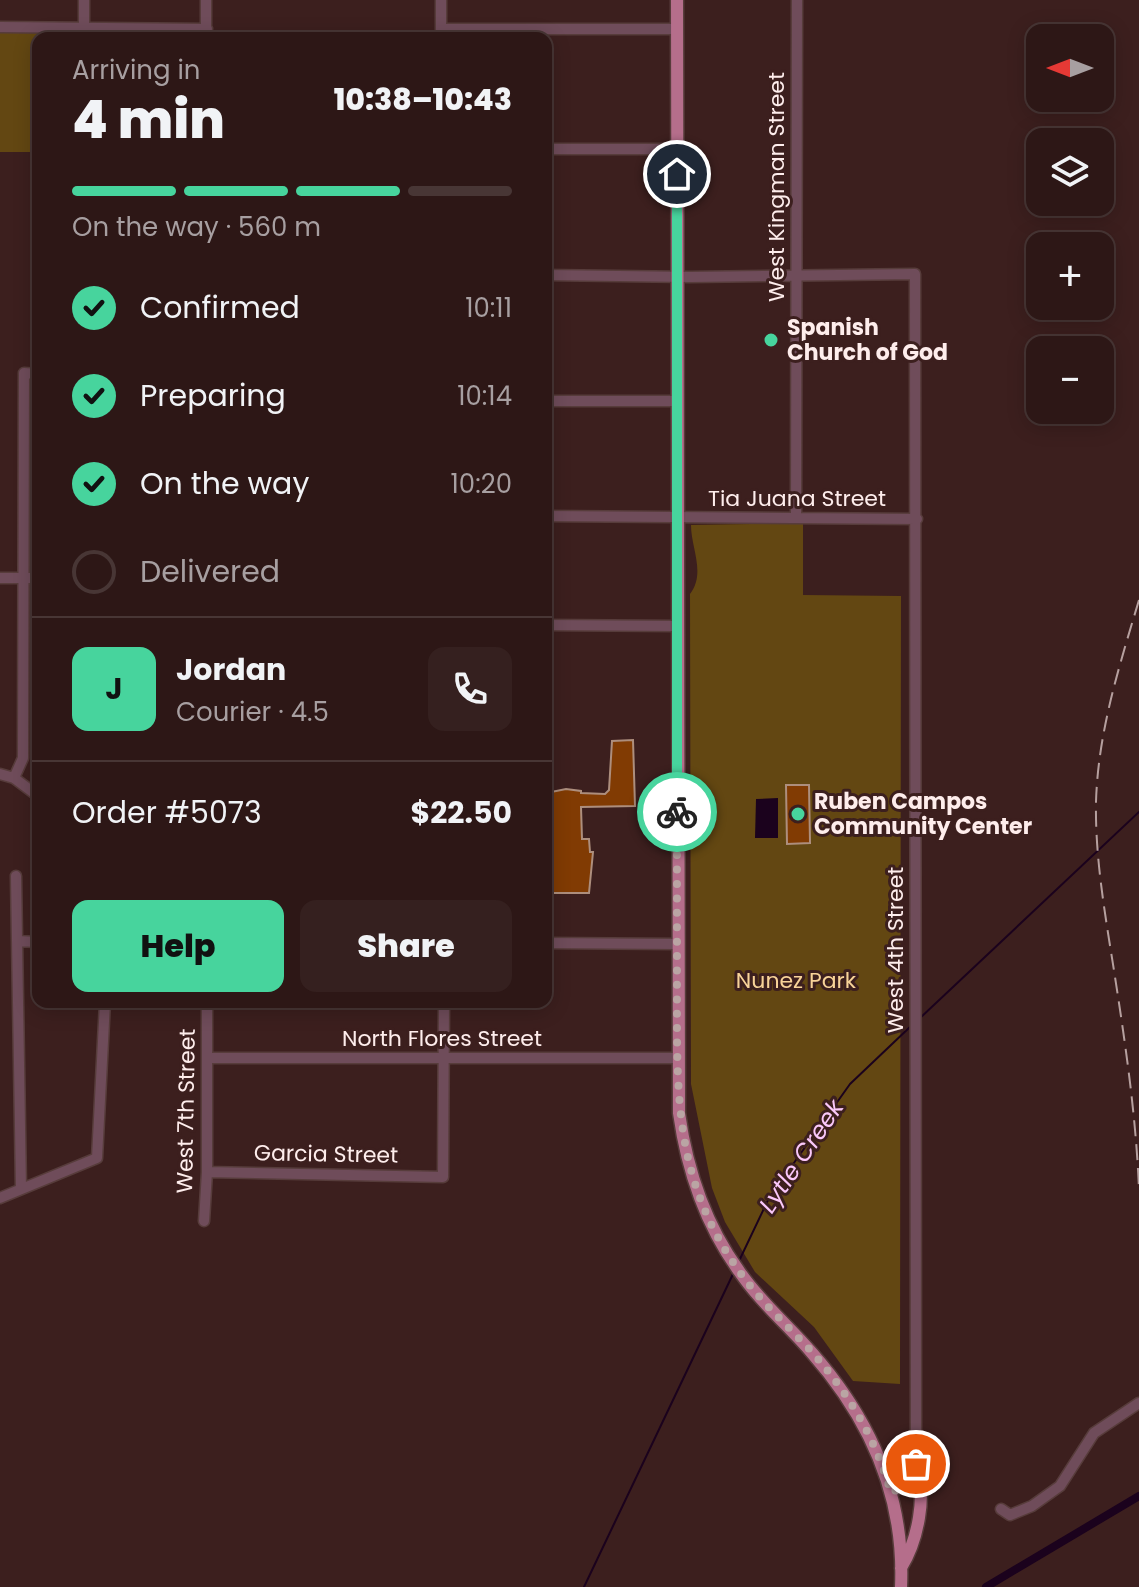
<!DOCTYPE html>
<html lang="en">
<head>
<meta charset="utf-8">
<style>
  :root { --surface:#2d1716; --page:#35201f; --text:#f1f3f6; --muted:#a79fa1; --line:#483635; --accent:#47d49d }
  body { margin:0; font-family:Poppins,sans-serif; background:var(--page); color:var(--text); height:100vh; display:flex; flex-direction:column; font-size:30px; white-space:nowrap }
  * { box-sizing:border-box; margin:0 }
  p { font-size:26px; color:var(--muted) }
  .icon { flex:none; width:44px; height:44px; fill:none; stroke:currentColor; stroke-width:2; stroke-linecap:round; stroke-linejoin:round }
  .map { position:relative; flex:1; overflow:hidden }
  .sheet { position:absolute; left:32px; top:32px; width:520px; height:976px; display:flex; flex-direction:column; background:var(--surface); border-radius:16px; box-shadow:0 4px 20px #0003,0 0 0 2px var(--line) }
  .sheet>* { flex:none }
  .needle { width:52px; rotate:270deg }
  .buttons { position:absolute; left:1026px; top:24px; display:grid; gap:16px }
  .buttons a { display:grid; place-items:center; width:88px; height:88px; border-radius:16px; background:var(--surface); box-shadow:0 4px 20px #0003,0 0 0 2px var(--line); font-size:40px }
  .pin { position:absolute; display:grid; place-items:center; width:68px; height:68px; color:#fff; margin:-34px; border:4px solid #fff; border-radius:50%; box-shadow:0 2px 8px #0007 }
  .courier { position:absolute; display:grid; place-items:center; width:80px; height:80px; margin:-40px; border:6px solid #47d49d; border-radius:50%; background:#fff; color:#222; box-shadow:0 2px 10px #0007 }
  .overview em { font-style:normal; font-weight:800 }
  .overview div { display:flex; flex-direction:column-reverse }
  .overview { display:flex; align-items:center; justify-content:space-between; height:136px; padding:0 40px }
  h1 { font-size:52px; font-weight:800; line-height:60px }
  .bar { display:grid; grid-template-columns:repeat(4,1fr); gap:12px 8px; align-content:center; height:96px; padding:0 40px }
  .bar i { height:10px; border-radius:6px; background:var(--line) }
  .bar .current { background:var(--accent) }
  .bar p { grid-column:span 4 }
  .line { display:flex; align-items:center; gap:20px; padding:0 40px; border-top:2px solid var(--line) }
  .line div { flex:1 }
  .round { display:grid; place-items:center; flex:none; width:84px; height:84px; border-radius:16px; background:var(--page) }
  ol { padding:0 40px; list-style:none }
  li { display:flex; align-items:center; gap:24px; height:88px }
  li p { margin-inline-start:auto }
  li .icon { padding:8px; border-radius:50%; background:var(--accent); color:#111; stroke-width:4 }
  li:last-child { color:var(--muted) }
  li i { width:44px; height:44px; border:4px solid var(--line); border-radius:50% }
  .action { display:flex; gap:16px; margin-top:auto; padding:16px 40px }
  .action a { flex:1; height:92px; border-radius:16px; background:var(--accent); color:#111; font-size:32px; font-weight:800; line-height:92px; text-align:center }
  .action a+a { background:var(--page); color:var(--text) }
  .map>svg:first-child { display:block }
  .green { fill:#634712 }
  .water { fill:#1b021d }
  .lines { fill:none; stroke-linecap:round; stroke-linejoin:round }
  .stream { stroke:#1b021d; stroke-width:2 }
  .canal { stroke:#1b021d; stroke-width:8 }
  .building { fill:#813b03; stroke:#ad8e7d; stroke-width:2 }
  .minor-casing { stroke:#573c3b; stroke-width:13 }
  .major-casing { stroke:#573c3b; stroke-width:15 }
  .minor { stroke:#6f4c5a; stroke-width:10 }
  .major { stroke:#b56e8b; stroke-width:12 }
  .rail { stroke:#b6a09f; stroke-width:2; stroke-dasharray:16 8; stroke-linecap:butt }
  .done { stroke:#baa5a4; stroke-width:8; stroke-dasharray:0 14.4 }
  .route { stroke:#47d49d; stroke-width:10 }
  .poi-dot { fill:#47d49d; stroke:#3c1f1e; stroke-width:3 }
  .labels { text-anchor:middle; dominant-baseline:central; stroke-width:6; stroke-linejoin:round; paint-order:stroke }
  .street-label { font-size:22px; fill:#feedec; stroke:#3c1f1e }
  .poi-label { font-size:22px; font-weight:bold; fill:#feedec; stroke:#3c1f1e; text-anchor:start }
  .park-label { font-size:22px; fill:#f8d398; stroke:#3c1f1e }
  .water-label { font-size:24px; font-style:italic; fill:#fac8fa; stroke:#3c1f1e }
</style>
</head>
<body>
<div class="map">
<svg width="1139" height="1587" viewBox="0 0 1139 1587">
  <rect width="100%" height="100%" fill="#3c1f1e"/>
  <path class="green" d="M0 32H79V38H38V152H0Z
    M803 523V595L901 596 900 1384 853 1381 814 1327 755 1272 725 1222 712 1188 691 1084 690 594C706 573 691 548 691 525Z"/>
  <path class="water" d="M778 798V838H755L756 799Z"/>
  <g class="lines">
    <path class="stream" d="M919 1019 1139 812
      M739 1261 769 1198 850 1084 911 1026
      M584 1587 733 1274"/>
    <path class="canal" d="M986 1587 1139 1496"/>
  </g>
  <path class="building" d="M633 740 635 806 581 807 582 839H589L590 852H593L589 893H546V793L566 789 581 791V793L605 794 609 790 612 741Z
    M786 785H809L810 843 787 844Z"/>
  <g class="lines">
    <g class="minor-casing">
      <path id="minor" d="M206 0V38
        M441 0V38
        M0 27 207 29
        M441 29H677
        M84 38V0
        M546 149H677
        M546 275 690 277 915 274 916 1464 910 1482 891 1493
        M546 401H677
        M546 516 917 519
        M796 518 797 0
        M0 578H38
        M546 625 677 626
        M0 774 14 778 38 796
        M14 778 23 758 24 373 38 374
        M16 876 21 1189
        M17 941 38 942
        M546 943 677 944
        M208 1058H676
        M207 1172 443 1177 444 1002
        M0 1198 97 1158 105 1002
        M204 1221 207 1172V1002
        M1001 1509 1010 1515 1032 1506 1060 1486 1094 1433 1139 1403"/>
    </g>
    <g class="major-casing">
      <path id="major" d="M677 0 679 1113C687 1170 705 1224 739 1271 760 1302 788 1325 812 1353 871 1420 905 1497 901 1587
        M901 1568C918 1540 927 1496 916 1464"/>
    </g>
    <use href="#minor" class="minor"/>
    <use href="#major" class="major"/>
    <path class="rail" d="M1139 600C1119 667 1098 732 1096 802 1095 861 1106 919 1115 977 1126 1048 1136 1117 1139 1189"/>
  </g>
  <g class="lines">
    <path class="done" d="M677 812C677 870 677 929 677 987 677 1095 674 1179 739 1271 760 1301 787 1325 812 1352 849 1394 876 1439 891 1493L910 1482 916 1464"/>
    <path class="route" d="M677 812V174"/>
  </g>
  <g class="poi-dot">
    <circle cx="771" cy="340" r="8"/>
    <circle cx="798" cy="814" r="8"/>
  </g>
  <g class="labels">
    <g class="street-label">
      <text transform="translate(776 187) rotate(-90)">West Kingman Street</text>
      <text x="797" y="498">Tia Juana Street</text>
      <text transform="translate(895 950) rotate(-90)">West 4th Street</text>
      <text x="442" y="1038">North Flores Street</text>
      <text transform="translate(186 1111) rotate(-89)">West 7th Street</text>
      <text transform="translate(326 1154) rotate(1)">Garcia Street</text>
    </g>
    <g class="poi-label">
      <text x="787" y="327">Spanish<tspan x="787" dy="25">Church of God</tspan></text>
      <text x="814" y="801">Ruben Campos<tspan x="814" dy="25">Community Center</tspan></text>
    </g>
    <g class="park-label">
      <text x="796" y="980">Nunez Park</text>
    </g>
    <g class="water-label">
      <text transform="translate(801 1156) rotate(-56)">Lytle Creek</text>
    </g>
  </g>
</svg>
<div class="buttons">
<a><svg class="needle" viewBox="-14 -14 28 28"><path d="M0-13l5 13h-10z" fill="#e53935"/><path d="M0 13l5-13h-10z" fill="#a79fa1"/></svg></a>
<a><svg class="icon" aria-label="layers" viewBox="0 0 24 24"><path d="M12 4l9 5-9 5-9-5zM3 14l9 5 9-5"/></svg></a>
<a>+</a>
<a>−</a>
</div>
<div class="pin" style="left:916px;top:1464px;background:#ea580c"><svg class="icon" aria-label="bag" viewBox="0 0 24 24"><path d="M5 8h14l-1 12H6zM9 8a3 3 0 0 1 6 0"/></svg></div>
<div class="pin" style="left:677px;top:174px;background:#1f2937"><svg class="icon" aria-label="home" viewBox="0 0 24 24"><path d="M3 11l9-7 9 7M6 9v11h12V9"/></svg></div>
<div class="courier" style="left:677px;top:812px"><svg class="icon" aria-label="bike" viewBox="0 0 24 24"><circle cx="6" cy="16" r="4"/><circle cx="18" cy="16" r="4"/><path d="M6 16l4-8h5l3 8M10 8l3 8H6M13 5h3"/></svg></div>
<section class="sheet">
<div class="overview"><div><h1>4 min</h1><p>Arriving in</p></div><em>10:38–10:43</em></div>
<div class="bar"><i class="current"></i><i class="current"></i><i class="current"></i><i></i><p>On the way · 560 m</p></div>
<ol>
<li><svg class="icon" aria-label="check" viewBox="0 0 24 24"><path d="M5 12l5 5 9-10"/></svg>Confirmed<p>10:11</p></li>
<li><svg class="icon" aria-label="check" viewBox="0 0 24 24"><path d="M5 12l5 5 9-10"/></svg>Preparing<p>10:14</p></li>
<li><svg class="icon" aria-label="check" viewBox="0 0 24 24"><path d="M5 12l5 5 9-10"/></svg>On the way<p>10:20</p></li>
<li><i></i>Delivered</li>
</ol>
<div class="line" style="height:144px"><b class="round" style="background:var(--accent);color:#111">J</b><div><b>Jordan</b><p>Courier · 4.5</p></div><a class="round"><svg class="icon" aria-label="phone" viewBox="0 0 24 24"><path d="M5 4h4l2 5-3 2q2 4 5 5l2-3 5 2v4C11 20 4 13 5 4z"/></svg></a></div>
<div class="line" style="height:104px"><div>Order #5073</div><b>$22.50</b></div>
<div class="action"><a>Help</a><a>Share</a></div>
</section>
</div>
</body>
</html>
